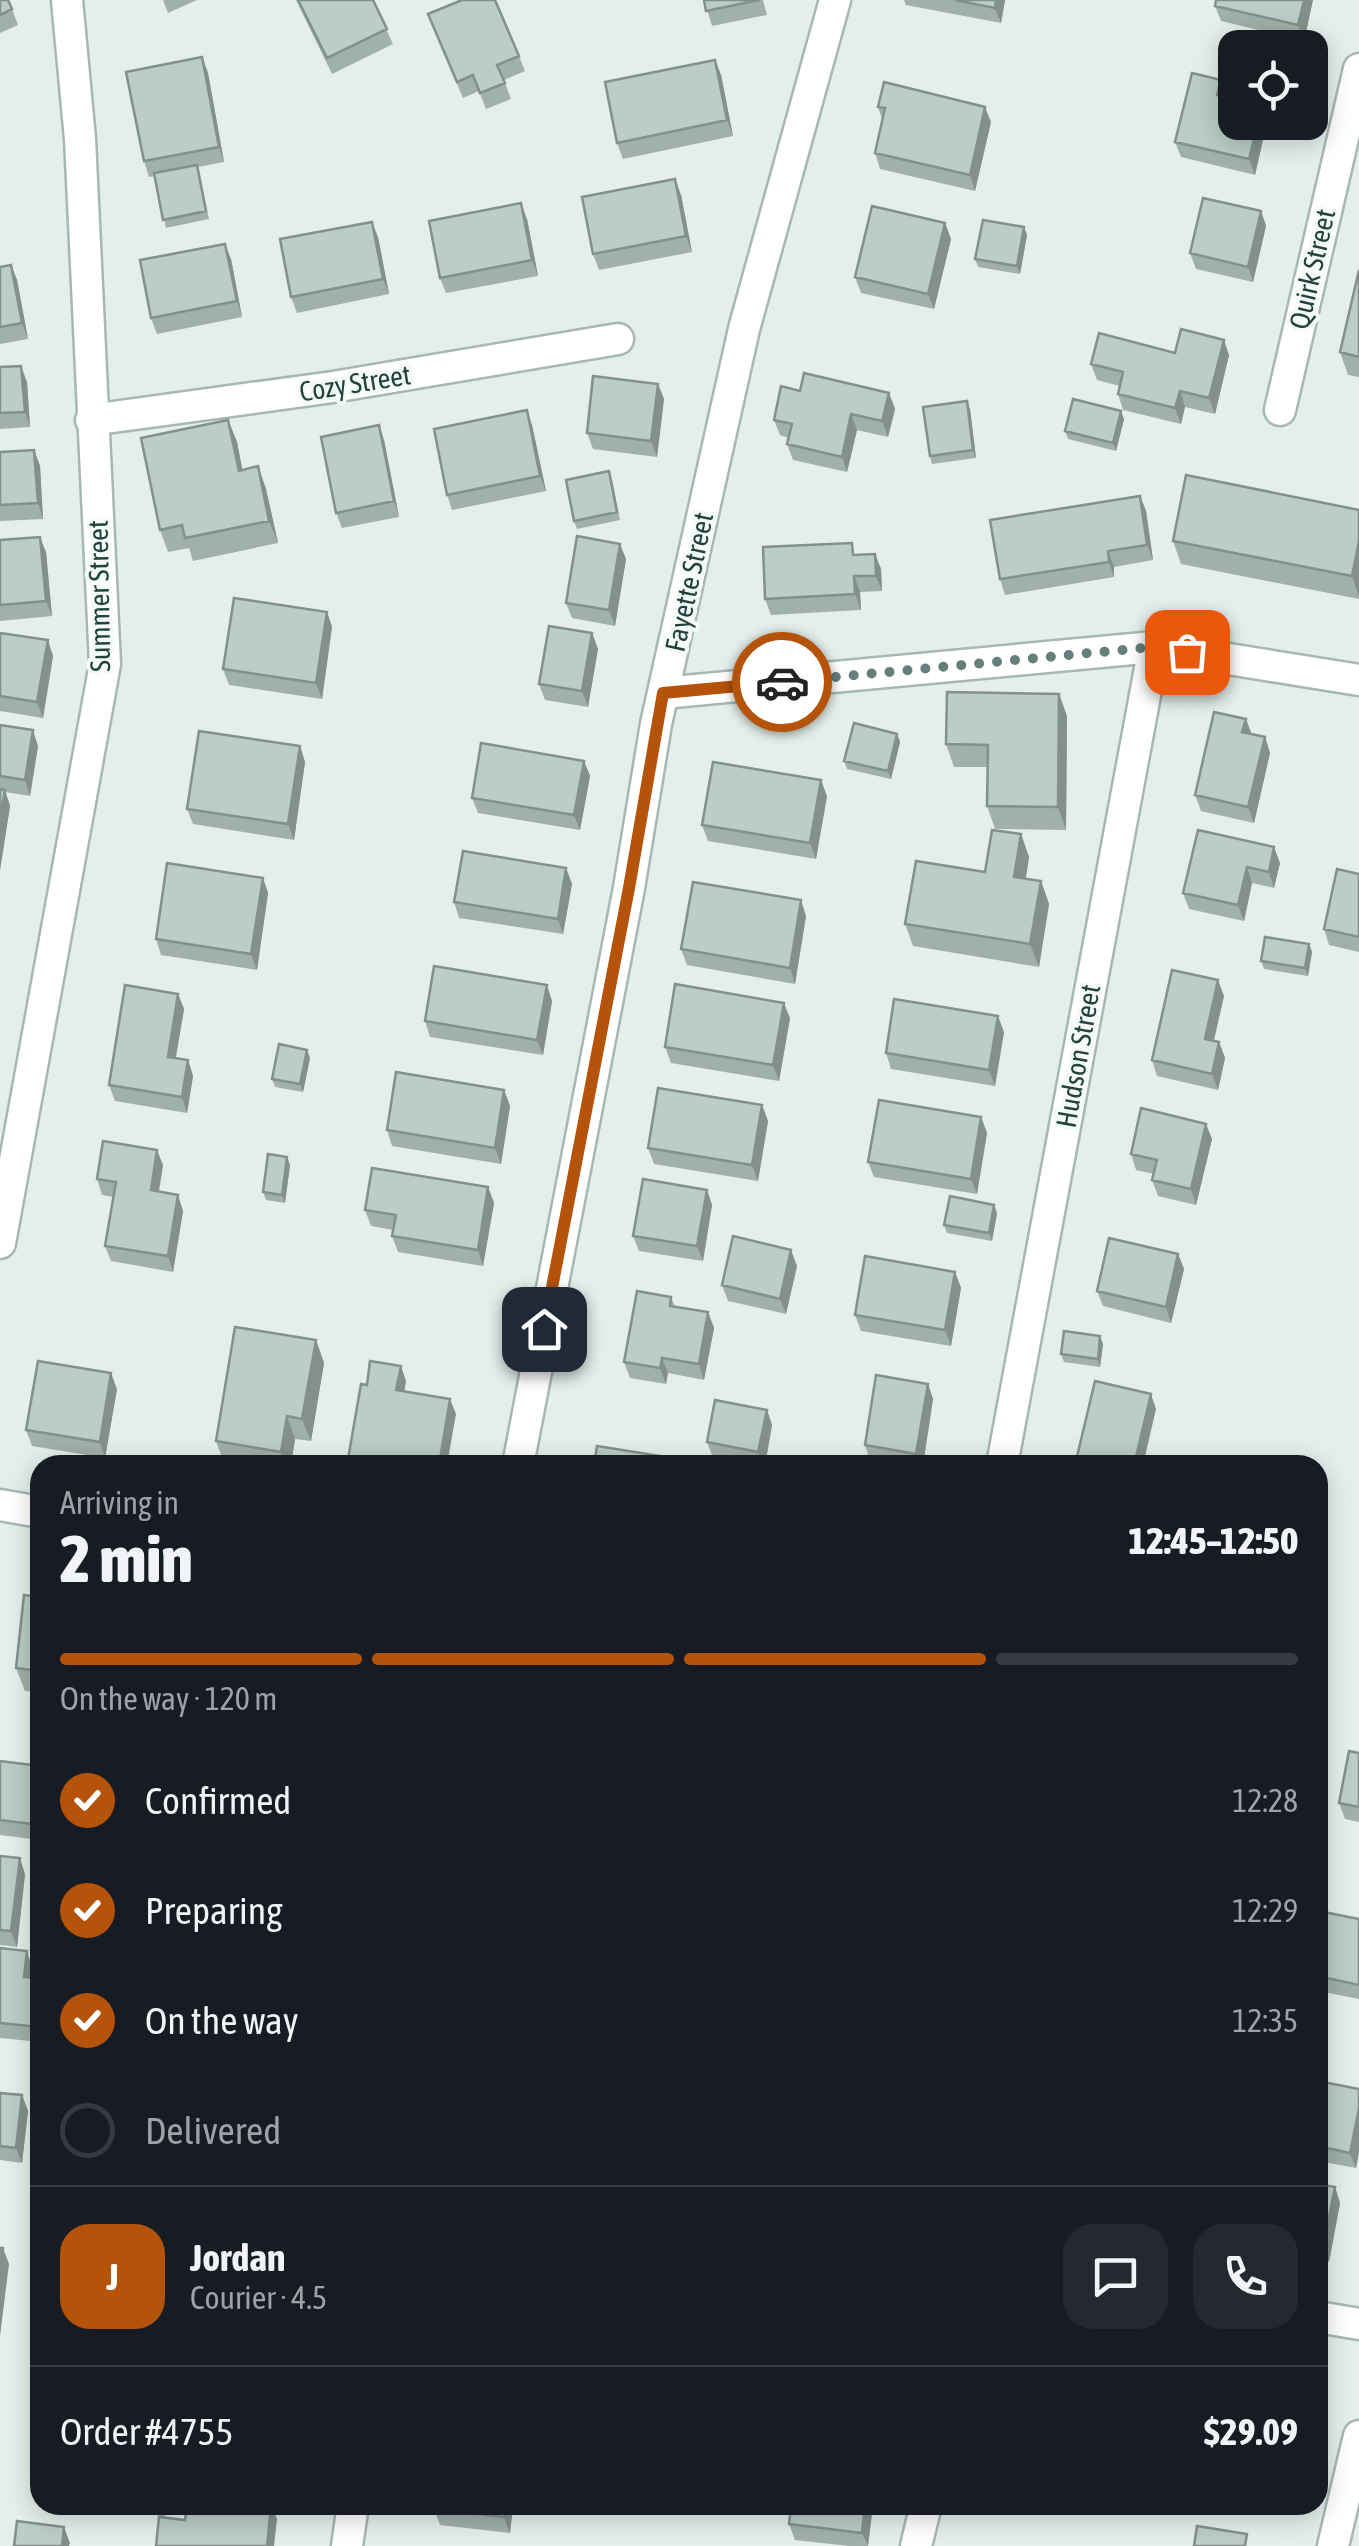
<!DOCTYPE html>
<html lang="en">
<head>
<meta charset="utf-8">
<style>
  :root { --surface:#171b24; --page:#242831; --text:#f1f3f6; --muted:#9ea1a6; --line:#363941; --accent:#b45309 }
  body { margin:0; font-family:"Asap Condensed",sans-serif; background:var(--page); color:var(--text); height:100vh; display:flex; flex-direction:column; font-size:38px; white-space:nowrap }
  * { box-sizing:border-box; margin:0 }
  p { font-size:32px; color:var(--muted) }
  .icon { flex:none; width:55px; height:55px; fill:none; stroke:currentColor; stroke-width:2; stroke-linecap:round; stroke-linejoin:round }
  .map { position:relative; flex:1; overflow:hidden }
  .side { position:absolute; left:30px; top:1455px; width:1298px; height:1060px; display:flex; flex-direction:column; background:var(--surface); border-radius:30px; box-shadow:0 5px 25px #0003 }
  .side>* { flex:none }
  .fabs { position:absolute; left:1218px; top:30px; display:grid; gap:20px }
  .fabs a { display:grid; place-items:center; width:110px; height:110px; border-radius:20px; background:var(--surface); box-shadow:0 5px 25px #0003; font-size:50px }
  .pin { position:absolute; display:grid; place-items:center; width:85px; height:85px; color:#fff; margin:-42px; border-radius:20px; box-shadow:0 5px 15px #0006 }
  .courier { position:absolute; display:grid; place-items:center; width:100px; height:100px; margin:-50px; border:8px solid #b45309; border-radius:50%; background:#fff; color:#222; box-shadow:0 2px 12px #0007 }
  .summary em { font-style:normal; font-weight:800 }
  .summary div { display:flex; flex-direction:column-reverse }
  .summary { display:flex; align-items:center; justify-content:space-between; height:170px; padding:0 30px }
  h1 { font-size:65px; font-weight:800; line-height:75px }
  .bar { display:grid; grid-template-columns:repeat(4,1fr); gap:15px 10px; align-content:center; height:120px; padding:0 30px }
  .bar i { height:12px; border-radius:8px; background:var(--line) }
  .bar .active { background:var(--accent) }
  .bar p { grid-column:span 4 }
  .line { display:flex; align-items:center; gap:25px; padding:0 30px; border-top:2px solid var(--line) }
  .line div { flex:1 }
  .round { display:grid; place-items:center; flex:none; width:105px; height:105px; border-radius:30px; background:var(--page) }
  ol { padding:0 30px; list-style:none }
  li { display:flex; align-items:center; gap:30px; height:110px }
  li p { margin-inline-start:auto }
  li .icon { padding:10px; border-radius:50%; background:var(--accent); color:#fff; stroke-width:4 }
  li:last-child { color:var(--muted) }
  li i { width:55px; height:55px; border:5px solid var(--line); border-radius:50% }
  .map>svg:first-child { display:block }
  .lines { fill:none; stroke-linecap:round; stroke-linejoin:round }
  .minor-casing { stroke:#a6b8b3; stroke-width:35 }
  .minor { stroke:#fff; stroke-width:30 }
  .wall { fill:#a1b0ab }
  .shaded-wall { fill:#83908b }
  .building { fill:#bbcdc7; stroke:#83908b; stroke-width:2.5 }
  .done { stroke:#657f7a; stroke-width:10; stroke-dasharray:0 18 }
  .route { stroke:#b45309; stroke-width:12 }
  .labels { text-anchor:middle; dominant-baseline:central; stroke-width:8; stroke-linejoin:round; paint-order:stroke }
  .street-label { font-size:28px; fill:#21433d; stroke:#f5faf8 }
</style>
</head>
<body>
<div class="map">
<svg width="1359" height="2546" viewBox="0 0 1359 2546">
  <rect width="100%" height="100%" fill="#e4efeb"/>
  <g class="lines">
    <g class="minor-casing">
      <path id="minor" d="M1280 410 1359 69
        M91 420 333 387 618 339
        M663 693 1154 647 1359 680
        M0 1243 105 664 80 139 67 0
        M518 1465 629 888 656 724 744 329 835 0
        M1002 1465 1154 647
        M0 1505 40 1512
        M1318 2317 1359 2324
        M347 2546 353 2505
        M916 2546 926 2505
        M1333 2546 1359 2436"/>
    </g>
    <use href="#minor" class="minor"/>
  </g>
  <path class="wall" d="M0 0 12 9 18 25 0 33Z
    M163 0H197L168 13Z
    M296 0H373L393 44 332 74Z
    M704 0H763L767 15 712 26Z
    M904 0H1005L1001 23 906 5Z
    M1313 0 1304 41 1221 21 1215 6Z
    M428 14 519 56 525 71 504 80 511 99 486 109 479 91 463 98Z
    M202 57 208 73 224 162 198 167 209 219 166 228 155 176 149 177 144 161Z
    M715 60 721 75 733 136 623 159 617 143Z
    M1226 95 1235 122H1267L1255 175 1181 157 1175 142Z
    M878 107 991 122 975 191 880 169 875 153 882 119Z
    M681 195 692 252 599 270 593 254Z
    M1261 211 1266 226 1253 282 1196 269 1190 253Z
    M527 219 538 276 446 293 440 278Z
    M945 223 951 239 934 309 861 293 855 277Z
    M1024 227 1027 235 1020 274 978 267 975 259Z
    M378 237 389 294 297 313 291 297Z
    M231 259 242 317 157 334 151 318Z
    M11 265 17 280 28 339 0 344V267Z
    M1359 270V377L1348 375 1340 352Z
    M1175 353 1229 355 1215 414 1185 407 1181 424 1123 410 1118 394 1120 386 1097 380 1091 364Z
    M0 367 27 382 30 427 0 429Z
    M658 384 664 399 657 457 593 449 587 433Z
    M800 391 889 393 895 409 888 437 857 430 847 472 793 460 787 444 789 438 780 435 774 420Z
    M970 409 976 458 932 464 930 456Z
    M1124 419 1116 451 1068 439 1065 431Z
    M228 420 237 442 242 470 258 466 266 489 278 543 193 561 189 548 168 552 160 530Z
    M532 425 546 491 452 510 447 495Z
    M384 440 399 517 342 528 336 513Z
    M34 450 40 466 43 519 0 521V452Z
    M612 479 620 520 577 529 574 521Z
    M1140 496 1146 511 1153 560 1114 567V577L1005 595 1000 579Z
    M1359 510V599L1181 564 1173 541Z
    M0 540 46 552 52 616 0 621Z
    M875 554 881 569 882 591 860 592 861 610 771 615 765 599 856 555Z
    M626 559 615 626 572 618 566 603Z
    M327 612 332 627 322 699 229 685 223 669Z
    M0 633 53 656 43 718 0 711Z
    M592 633 598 649 588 707 545 700 539 684Z
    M1059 694 1067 716 1066 830 995 829 987 806 988 767H954L946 744Z
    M0 725 38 746 30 796 5 792 10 806 0 870Z
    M897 734 900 742 891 779 847 769 844 761Z
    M1251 734 1265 737 1270 753 1254 823 1201 811 1195 795Z
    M300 746 305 762 294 840 193 824 187 809Z
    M584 761 590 776 580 830 478 813 472 798Z
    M827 796 816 859 708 841 702 825Z
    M1198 830 1280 863 1274 888 1252 883 1244 921 1189 909 1183 893Z
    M1021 834 1029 857 1026 879 1041 881 1049 904 1039 967 913 946 905 924 985 872Z
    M566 868 572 884 563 934 459 918 454 902Z
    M1359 874V952L1329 945 1324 929Z
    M263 878 268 893 257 970 161 955 156 939Z
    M806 916 795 984 687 965 681 949Z
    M1309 944 1312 952 1308 976 1264 969 1261 961Z
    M178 994 184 1009 176 1058 188 1060 193 1076 187 1113 115 1101 109 1085Z
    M1224 996 1214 1041 1219 1042 1225 1058 1218 1090 1157 1076 1152 1060Z
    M552 1001 543 1055 430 1037 425 1021Z
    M790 1018 779 1081 671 1063 665 1047Z
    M1004 1032 995 1086 891 1069 886 1053Z
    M310 1058 303 1092 275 1087 272 1079Z
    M504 1090 510 1106 501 1164 392 1146 387 1130Z
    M762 1105 768 1121 758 1181 654 1164 648 1148Z
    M981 1117 987 1133 977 1194 874 1177 868 1162Z
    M1206 1124 1212 1139 1196 1205 1158 1196 1152 1180 1154 1174 1136 1170 1131 1154Z
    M163 1165 159 1192 183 1211 173 1272 111 1261 105 1246 113 1197 102 1195 97 1179Z
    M290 1165 285 1203 266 1200 263 1192Z
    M488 1187 494 1203 483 1266 398 1252 392 1236 393 1230 371 1226 365 1210Z
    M707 1190 712 1205 703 1261 639 1251 633 1236Z
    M997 1213 992 1241 947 1233 944 1225Z
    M1178 1254 1184 1269 1171 1323 1103 1306 1097 1291Z
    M797 1266 786 1314 728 1301 722 1285Z
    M955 1272 961 1288 951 1346 861 1331 855 1315Z
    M671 1297 675 1307 708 1312 714 1328 704 1380 668 1373 666 1384 630 1378 624 1362Z
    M316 1340 324 1363 311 1441 295 1439 291 1465H233L224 1463 216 1441Z
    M1103 1344 1100 1367 1064 1362 1061 1354Z
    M928 1384 933 1399 923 1465H895L870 1461 865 1445Z
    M117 1389 105 1458 32 1446 26 1430Z
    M767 1410 772 1425 765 1465H749L713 1458 707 1442Z
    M40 1597V1692L25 1691 16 1668Z
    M1359 1753V1822L1345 1819 1339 1803Z
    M0 1761 40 1766V1840L0 1835Z
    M0 1856 25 1874 17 1947 0 1945Z
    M1359 1919V1999L1318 1991V1932H1320Z
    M0 1948 32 1967 31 1978 40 1979V2042L0 2038Z
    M1318 2081 1359 2089V2152L1356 2168 1318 2161Z
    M0 2093 22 2095 28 2111 22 2163 0 2160Z
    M1318 2184 1335 2187 1340 2203 1329 2262 1318 2260Z
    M122 2505H167L165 2517 123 2508Z
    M435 2505H513L510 2533 440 2525 434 2509Z
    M791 2505H873L868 2546H849L795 2540 789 2524Z"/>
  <path class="shaded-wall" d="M996 0H1005L1001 23 995 8Z
    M1304 0H1313L1304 41 1298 25Z
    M202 57 208 73 224 162 219 147Z
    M715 60 721 75 733 136 727 120Z
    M1221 80 1226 95 1223 111 1217 95Z
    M985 107 991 122 975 191 970 175Z
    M1258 122H1267L1255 175 1249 159Z
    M675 179 681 195 692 252 686 236Z
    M521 203 527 219 538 276 532 260Z
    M1261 211 1266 226 1253 282 1248 267Z
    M372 222 378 237 389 294 383 279Z
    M945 223 951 239 934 309 928 294Z
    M1024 227 1027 235 1020 274 1017 266Z
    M225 244 231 259 242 317 237 301Z
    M11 265 17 280 28 339 22 323Z
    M1224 340 1229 355 1215 414 1209 398Z
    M21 366 27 382 30 427 25 412Z
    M658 384 664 399 657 457 651 441Z
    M1180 391 1185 407 1181 424 1175 408Z
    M889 393 895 409 888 437 882 421Z
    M967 401 970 409 976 458 973 450Z
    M527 410 532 425 546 491 540 476Z
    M1121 411 1124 419 1116 451 1113 443Z
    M851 414 857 430 847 472 842 457Z
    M228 420 237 442 247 493 239 471Z
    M379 425 384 440 399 517 394 501Z
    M34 450 40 466 43 519 38 503Z
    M258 466 266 489 278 543 269 521Z
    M1140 496 1146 511 1153 560 1147 545Z
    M40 537 46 552 52 616 46 601Z
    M1359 541V596L1352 576Z
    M620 544 626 559 615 626 609 610Z
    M1108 551 1114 567V577L1109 562Z
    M875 554 881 569 882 591 876 576Z
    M854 576 860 592 861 610 855 594Z
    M327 612 332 627 322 699 316 683Z
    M592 633 598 649 588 707 582 691Z
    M48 640 53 656 43 718 37 702Z
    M1059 694 1067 716 1066 830 1058 807Z
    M1246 719 1252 735 1242 732Z
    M33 730 38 746 30 796 25 780Z
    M897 734 900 742 891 779 888 771Z
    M1265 737 1270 753 1254 823 1248 807Z
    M300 746 305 762 294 840 288 824Z
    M584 761 590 776 580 830 574 815Z
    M821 780 827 796 816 859 810 843Z
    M5 790 10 806 0 870V819Z
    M1021 834 1029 857 1022 900 1014 877Z
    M1274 847 1280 863 1274 888 1269 872Z
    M1247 867 1252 883 1244 921 1238 905Z
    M566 868 572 884 563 934 558 919Z
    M263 878 268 893 257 970 251 954Z
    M1041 881 1049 904 1039 967 1030 944Z
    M801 900 806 916 795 984 790 968Z
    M1309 944 1312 952 1308 976 1305 968Z
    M1218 980 1224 996 1210 1055 1205 1039Z
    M547 985 552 1001 543 1055 537 1040Z
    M178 994 184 1009 173 1072 168 1057Z
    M784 1003 790 1018 779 1081 773 1065Z
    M998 1016 1004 1032 995 1086 989 1070Z
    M1219 1042 1225 1058 1218 1090 1212 1074Z
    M307 1050 310 1058 303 1092 300 1084Z
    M188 1060 193 1076 187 1113 182 1097Z
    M504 1090 510 1106 501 1164 495 1148Z
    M762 1105 768 1121 758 1181 752 1165Z
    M981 1117 987 1133 977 1194 971 1179Z
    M1206 1124 1212 1139 1196 1205 1191 1189Z
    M157 1150 163 1165 156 1206 151 1190Z
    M287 1157 290 1165 285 1203 282 1195Z
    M488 1187 494 1203 483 1266 478 1250Z
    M707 1190 712 1205 703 1261 697 1246Z
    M178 1195 183 1211 173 1272 168 1256Z
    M994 1205 997 1213 992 1241 989 1233Z
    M791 1250 797 1266 786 1314 780 1299Z
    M1178 1254 1184 1269 1171 1323 1166 1307Z
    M955 1272 961 1288 951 1346 945 1330Z
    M708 1312 714 1328 704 1380 699 1364Z
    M1100 1336 1103 1344 1100 1367 1098 1359Z
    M316 1340 324 1363 311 1441 302 1419Z
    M662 1358 668 1373 666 1384 660 1368Z
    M401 1366 406 1381 402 1406 396 1390Z
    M111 1373 117 1389 105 1458 100 1442Z
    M928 1384 933 1399 923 1465H920L916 1454Z
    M1151 1394 1156 1409 1143 1465H1134Z
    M450 1399 456 1414 447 1465H439Z
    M767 1410 772 1425 765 1465H763L758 1452Z
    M287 1416 295 1439 291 1465H286L281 1452Z
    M20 1858 25 1874 17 1947 11 1931Z
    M27 1951 32 1967 29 1992 24 1977Z
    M22 2095 28 2111 22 2163 16 2148Z
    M1359 2108V2152L1356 2168 1350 2153Z
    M1335 2187 1340 2203 1329 2262 1323 2247Z
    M3 2248 9 2264 0 2336V2273Z
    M163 2505H167L165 2517 162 2509Z
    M271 2505 277 2519 274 2546H267Z
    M506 2505H513L510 2533 504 2517Z
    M865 2505H873L868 2546 862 2533Z
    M64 2527 70 2543 69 2546H62Z"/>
  <path class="building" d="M0 0H8L12 9 0 15Z
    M298 0H373L387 29 327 58Z
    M462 0H495L519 56 497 65 505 83 480 93 473 75 457 82 428 14Z
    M704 0H759L706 11Z
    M955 0H996L995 8Z
    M1216 0H1304L1298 25 1215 6Z
    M202 57 219 147 144 161 126 72Z
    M715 60 727 120 617 143 605 82Z
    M1192 73 1221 80 1217 95 1235 99V122H1258L1249 159 1175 142Z
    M884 82 985 107 970 175 875 153 885 108 878 107Z
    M197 165 206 211 163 220 154 173Z
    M675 179 686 236 593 254 582 197Z
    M1203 198 1261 211 1248 267 1190 253Z
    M521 203 532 260 440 278 429 221Z
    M872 206 945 223 928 294 855 277Z
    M983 220 1024 227 1017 266 975 259Z
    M372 222 383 279 291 297 280 239Z
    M225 244 237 301 151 318 140 260Z
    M11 265 22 323 0 327V267Z
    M1359 270V357L1340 352Z
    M1181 329 1224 340 1209 398 1180 391 1175 408 1118 394 1123 372 1091 364 1099 333 1175 353Z
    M21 366 25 412 0 413V367Z
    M804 373 889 393 882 421 851 414 842 457 787 444 792 424 774 420 781 386 800 391Z
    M593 376 658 384 651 441 587 433Z
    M1073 399 1121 411 1113 443 1065 431Z
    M967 401 973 450 930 456 923 407Z
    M527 410 540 476 447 495 434 429Z
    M228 420 239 471 258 466 269 521 185 538 182 525 160 530 141 438Z
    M379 425 394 501 336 513 321 437Z
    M34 450 38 503 0 505V452Z
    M609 471 617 512 574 521 566 480Z
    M1186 475 1359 510V541L1352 576 1173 541Z
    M1140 496 1147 545 1108 551 1109 562 1000 579 990 520Z
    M577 536 620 544 609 610 566 603Z
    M40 537 46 601 0 605V540Z
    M852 543 853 555 875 554 876 576H854L855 594 765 599 763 547Z
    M234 598 327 612 316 683 223 669Z
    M549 626 592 633 582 691 539 684Z
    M0 633 48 640 37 702 0 696Z
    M947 692 1059 694 1058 807 987 806 988 745 946 744Z
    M1214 712 1246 719 1242 732 1265 737 1248 807 1195 795Z
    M854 723 897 734 888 771 844 761Z
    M0 725 33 730 25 780 0 776Z
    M199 731 300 746 288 824 187 809Z
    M481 743 584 761 574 815 472 798Z
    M713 762 821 780 810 843 702 825Z
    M0 789 5 790 0 819Z
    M992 830 1021 834 1014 877 1041 881 1030 944 905 924 916 861 985 872Z
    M1198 830 1274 847 1269 872 1247 867 1238 905 1183 893Z
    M463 851 566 868 558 919 454 902Z
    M167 863 263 878 251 954 156 939Z
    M1337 869 1359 874V937L1324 929Z
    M693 882 801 900 790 968 681 949Z
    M1265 937 1309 944 1305 968 1261 961Z
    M434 966 547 985 537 1040 425 1021Z
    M1172 970 1218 980 1205 1039 1219 1042 1212 1074 1152 1060Z
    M675 984 784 1003 773 1065 665 1047Z
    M125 985 178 994 168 1057 188 1060 182 1097 109 1085Z
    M894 999 998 1016 989 1070 886 1053Z
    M279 1044 307 1050 300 1084 272 1079Z
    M396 1072 504 1090 495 1148 387 1130Z
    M658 1088 762 1105 752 1165 648 1148Z
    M879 1100 981 1117 971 1179 868 1162Z
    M1141 1108 1206 1124 1191 1189 1152 1180 1157 1160 1131 1154Z
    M103 1141 157 1150 151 1190 178 1195 168 1256 105 1246 116 1182 97 1179Z
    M268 1154 287 1157 282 1195 263 1192Z
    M372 1168 488 1187 478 1250 392 1236 396 1215 365 1210Z
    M643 1179 707 1190 697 1246 633 1236Z
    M950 1196 994 1205 989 1233 944 1225Z
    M733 1236 791 1250 780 1299 722 1285Z
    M1109 1238 1178 1254 1166 1307 1097 1291Z
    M865 1256 955 1272 945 1330 855 1315Z
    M637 1291 671 1297 670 1306 708 1312 699 1364 662 1358 660 1368 624 1362Z
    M235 1327 316 1340 302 1419 287 1416 281 1452 216 1441Z
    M1064 1331 1100 1336 1098 1359 1061 1354Z
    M38 1361 111 1373 100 1442 26 1430Z
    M370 1361 401 1366 396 1390 450 1399 439 1465H347L361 1384 367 1385Z
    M876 1375 928 1384 916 1454 865 1445Z
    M1095 1381 1151 1394 1134 1465H1075Z
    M715 1400 767 1410 758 1452 707 1442Z
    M597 1446 660 1456 659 1465H594Z
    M24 1595 40 1597V1671L16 1668Z
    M1349 1751 1359 1753V1807L1339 1803Z
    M0 1761 40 1766V1825L0 1820Z
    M0 1856 20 1858 11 1931 0 1930Z
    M1324 1912 1359 1919V1985L1318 1976V1932H1320Z
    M0 1948 27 1951 24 1977 40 1979V2027L0 2023Z
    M1318 2081 1359 2089V2108L1350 2153 1318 2146Z
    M0 2093 22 2095 16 2148 0 2146Z
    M1318 2184 1335 2187 1323 2247 1318 2246Z
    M0 2248H3L0 2273Z
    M142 2505H163L162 2509Z
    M187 2505H271L267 2546H156L159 2517 185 2520Z
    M435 2505H506L504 2517 434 2509Z
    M791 2505H865L862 2533 789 2524Z
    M17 2521 64 2527 62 2546H14Z
    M1197 2526 1247 2534 1245 2546H1194Z"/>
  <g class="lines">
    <path class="done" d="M782 682 1154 647 1187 652"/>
    <path class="route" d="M544 1329 629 888 663 693 782 682"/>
  </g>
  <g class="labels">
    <g class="street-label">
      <text transform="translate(1312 269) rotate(-77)">Quirk Street</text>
      <text transform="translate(355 383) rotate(-9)">Cozy Street</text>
      <text transform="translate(689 582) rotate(-78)">Fayette Street</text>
      <text transform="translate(99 596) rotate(-91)">Summer Street</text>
      <text transform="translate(1078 1056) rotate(-80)">Hudson Street</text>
    </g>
  </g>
</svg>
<div class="fabs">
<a><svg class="icon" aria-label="locate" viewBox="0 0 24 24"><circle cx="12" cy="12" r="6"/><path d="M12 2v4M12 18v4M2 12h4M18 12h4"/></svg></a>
</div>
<div class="pin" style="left:1187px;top:652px;background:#ea580c"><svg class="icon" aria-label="bag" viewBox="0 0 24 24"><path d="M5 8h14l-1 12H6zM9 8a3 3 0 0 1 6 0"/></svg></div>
<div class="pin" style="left:544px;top:1329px;background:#1f2937"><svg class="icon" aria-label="home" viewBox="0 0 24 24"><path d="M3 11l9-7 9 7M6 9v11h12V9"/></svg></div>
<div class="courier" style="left:782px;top:682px"><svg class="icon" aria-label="car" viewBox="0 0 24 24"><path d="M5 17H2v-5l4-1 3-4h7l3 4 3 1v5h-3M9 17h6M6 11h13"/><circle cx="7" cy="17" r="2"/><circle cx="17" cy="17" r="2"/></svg></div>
<section class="side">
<div class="summary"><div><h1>2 min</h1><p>Arriving in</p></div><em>12:45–12:50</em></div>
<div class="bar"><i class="active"></i><i class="active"></i><i class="active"></i><i></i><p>On the way · 120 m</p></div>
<ol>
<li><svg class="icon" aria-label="check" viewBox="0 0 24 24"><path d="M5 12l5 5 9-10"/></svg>Confirmed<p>12:28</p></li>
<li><svg class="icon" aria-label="check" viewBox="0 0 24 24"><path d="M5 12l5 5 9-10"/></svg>Preparing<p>12:29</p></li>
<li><svg class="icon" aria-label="check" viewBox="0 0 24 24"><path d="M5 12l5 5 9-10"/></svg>On the way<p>12:35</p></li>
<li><i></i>Delivered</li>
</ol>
<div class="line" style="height:180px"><b class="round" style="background:var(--accent);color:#fff">J</b><div><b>Jordan</b><p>Courier · 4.5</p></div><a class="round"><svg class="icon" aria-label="chat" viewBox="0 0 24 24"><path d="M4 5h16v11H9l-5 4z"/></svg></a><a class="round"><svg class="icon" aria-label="phone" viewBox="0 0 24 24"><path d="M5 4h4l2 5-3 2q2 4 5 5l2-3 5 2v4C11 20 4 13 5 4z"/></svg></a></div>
<div class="line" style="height:130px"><div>Order #4755</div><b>$29.09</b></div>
</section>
</div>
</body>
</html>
